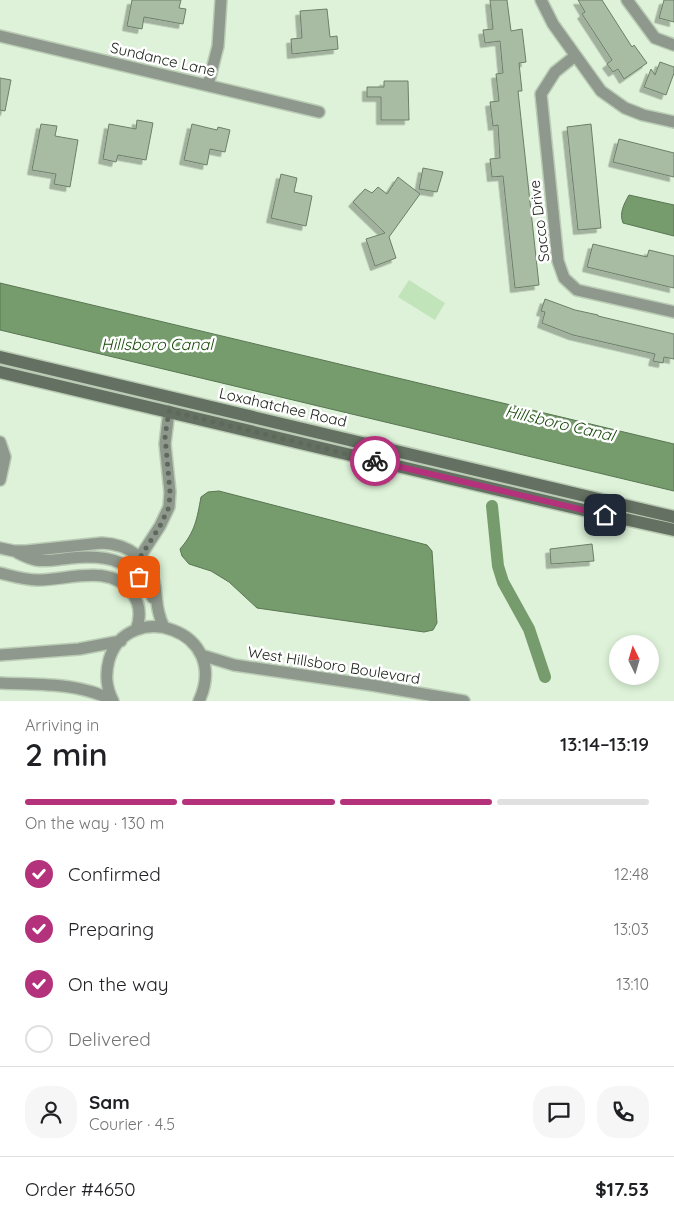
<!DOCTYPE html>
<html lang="en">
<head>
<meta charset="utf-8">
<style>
  :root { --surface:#fff; --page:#f6f6f6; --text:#202124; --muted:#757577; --line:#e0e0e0; --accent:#b4327b }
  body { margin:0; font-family:Quicksand,sans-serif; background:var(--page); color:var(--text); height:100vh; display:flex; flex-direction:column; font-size:19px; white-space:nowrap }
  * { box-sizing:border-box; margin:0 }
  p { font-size:16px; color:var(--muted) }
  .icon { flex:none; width:28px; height:28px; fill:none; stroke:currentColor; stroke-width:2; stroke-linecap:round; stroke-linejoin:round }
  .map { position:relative; height:701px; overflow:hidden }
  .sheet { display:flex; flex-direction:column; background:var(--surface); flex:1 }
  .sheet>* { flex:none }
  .needle { width:32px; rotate:355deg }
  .buttons { position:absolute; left:609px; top:635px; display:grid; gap:10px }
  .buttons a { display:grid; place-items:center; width:50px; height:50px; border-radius:50%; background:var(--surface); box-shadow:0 2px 8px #0003; font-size:25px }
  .pin { position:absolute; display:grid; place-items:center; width:42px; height:42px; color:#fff; margin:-21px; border-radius:10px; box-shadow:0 2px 8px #0006 }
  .courier { position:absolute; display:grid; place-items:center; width:50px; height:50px; margin:-25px; border:4px solid #b4327b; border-radius:50%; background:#fff; color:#222; box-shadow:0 1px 6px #0007 }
  .summary em { font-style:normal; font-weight:600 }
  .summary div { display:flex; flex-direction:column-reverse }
  .summary { display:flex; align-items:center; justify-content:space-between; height:85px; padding:0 25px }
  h1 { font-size:32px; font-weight:600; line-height:38px }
  .bar { display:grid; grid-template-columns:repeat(4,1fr); gap:8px 5px; align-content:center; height:60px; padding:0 25px }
  .bar i { height:6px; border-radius:4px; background:var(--line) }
  .bar .on { background:var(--accent) }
  .bar p { grid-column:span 4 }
  .line { display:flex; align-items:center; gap:12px; padding:0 25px; border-top:1px solid var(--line) }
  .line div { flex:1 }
  .round { display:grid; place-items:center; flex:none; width:52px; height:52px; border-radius:20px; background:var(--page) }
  ol { padding:0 25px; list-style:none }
  li { display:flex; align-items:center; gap:15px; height:55px }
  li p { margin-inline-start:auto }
  li .icon { padding:5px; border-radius:50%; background:var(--accent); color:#fff; stroke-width:4 }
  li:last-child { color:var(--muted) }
  li i { width:28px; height:28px; border:2px solid var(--line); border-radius:50% }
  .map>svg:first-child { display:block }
  .green { fill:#c1e4ba }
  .water { fill:#769c6d; stroke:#5a7653 }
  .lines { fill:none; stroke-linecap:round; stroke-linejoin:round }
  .canal { stroke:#769c6d; stroke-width:12 }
  .building { fill:#a8bca4; stroke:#6c7f68; filter:url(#shadow) }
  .minor-casing { stroke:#baccb5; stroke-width:14 }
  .secondary-casing { stroke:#baccb5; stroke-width:15 }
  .minor { stroke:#8f988d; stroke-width:11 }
  .secondary { stroke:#647061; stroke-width:12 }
  .done { stroke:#5d695a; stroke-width:5; stroke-dasharray:0 9 }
  .route { stroke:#b4327b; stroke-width:6 }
  .labels { text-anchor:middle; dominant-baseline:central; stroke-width:5; stroke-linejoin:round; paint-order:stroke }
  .street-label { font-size:15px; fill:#181f16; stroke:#fff }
  .water-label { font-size:16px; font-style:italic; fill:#154a07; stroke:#fff }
</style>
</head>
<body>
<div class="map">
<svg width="674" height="701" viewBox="0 0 674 701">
  <defs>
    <filter id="shadow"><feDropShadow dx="-4.5" dy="4.5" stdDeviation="0" flood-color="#0004"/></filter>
  </defs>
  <rect width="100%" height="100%" fill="#ddf2d8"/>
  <path class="green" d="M409 280 445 303 435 320 398 297Z"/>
  <path class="water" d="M629 195 674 205V236L623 223C619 213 624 204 629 195Z
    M0 283 674 444V491L0 330Z
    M219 491 427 545 432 551 437 623 433 630 424 632 257 608 229 582 211 571 189 564 182 556 180 549C195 532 197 519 201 497L208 492Z"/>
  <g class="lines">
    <path class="canal" d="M492 506 498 566 503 582 529 629 545 677"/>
  </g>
  <path class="building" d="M132 0H181L179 8 186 9 183 24 144 17 142 29 127 26Z
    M490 0H507L511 31 522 29 526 62 519 63 522 91H518L539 285 515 288 503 176 492 177 490 159 500 158 498 125 493 126 490 102 499 101 496 74 503 73 500 41 485 43 483 30 493 29Z
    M578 0H602L632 47 634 45 647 63 624 79 618 69 613 72 607 64 612 60 582 14 585 12Z
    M664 0H674V22L659 18Z
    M327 9 330 37 337 36 338 49 292 54 291 39 302 38 300 11Z
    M660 62 674 67V73L666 95 644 87 651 69 655 75Z
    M0 78 11 80 5 111 0 110Z
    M384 81H408L409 120H381V97H367V87H384Z
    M137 120 153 123 146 160 118 155 116 162 103 159 109 124 136 129Z
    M41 124 57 126 55 136 78 140 70 187 54 184 56 174 32 170Z
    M192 124 217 130 218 127 230 130 225 152 210 149 207 165 184 160Z
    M591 124 601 228 578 230 567 127Z
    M619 139 674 153V177L613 162Z
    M423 168 443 172 437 192 419 189Z
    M281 174 297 178 294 192 312 196 306 226 271 218Z
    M398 177 420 194 389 237 396 258 375 266 366 239 385 233 353 202 365 189 372 193 378 187 387 194Z
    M593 244 647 257 649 250 674 256V288L587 267Z
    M545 299 575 310 598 315V316L674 334V359L664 357 663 363 653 361 655 354 573 335 542 323 545 312 541 311Z
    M592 544 594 561 551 564 550 549Z"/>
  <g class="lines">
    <g class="minor-casing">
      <path id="minor" d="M541 0 553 24 601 91 625 108 643 115 674 122
        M627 0 655 38 674 45
        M0 36 319 112
        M575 56 555 72 541 94 558 261 564 278 577 290 674 312
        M208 85 218 46 221 0
        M0 442 5 457 0 480
        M0 548 14 551H26L102 543C128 544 150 559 155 586 157 601 157 614 164 627
        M18 553C24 556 30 559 36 560 47 562 60 559 71 558 110 554 135 561 153 598
        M0 573C12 576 25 580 38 580 69 580 111 563 132 593 141 605 141 617 136 630
        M123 583 160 526 169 507 170 492 165 444 169 411
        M0 655 79 649 121 641
        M201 655 234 665 371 685 464 701
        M0 683C38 685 77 682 112 700
        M113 701C106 687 105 675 109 660 127 598 232 629 199 701"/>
    </g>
    <g class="secondary-casing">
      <path id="secondary" d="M0 357 674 517
        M0 372 588 511 674 530"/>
    </g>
    <use href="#minor" class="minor"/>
    <use href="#secondary" class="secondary"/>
  </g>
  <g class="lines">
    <path class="done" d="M139 577 132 570 160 526 169 507 170 492 165 436 169 411 375 461"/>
    <path class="route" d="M375 461 605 515"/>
  </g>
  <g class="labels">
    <g class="street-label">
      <text transform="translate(163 59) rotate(13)">Sundance Lane</text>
      <text transform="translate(539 221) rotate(-97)">Sacco Drive</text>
      <text transform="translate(283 407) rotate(13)">Loxahatchee Road</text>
      <text transform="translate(334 665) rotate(9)">West Hillsboro Boulevard</text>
    </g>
    <g class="water-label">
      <text x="157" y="344">Hillsboro Canal</text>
      <text transform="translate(560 423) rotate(13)">Hillsboro Canal</text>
    </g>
  </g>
</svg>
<div class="buttons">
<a><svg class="needle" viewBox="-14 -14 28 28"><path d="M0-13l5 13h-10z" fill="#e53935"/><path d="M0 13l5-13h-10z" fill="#757577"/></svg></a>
</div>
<div class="pin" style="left:139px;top:577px;background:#ea580c"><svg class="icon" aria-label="bag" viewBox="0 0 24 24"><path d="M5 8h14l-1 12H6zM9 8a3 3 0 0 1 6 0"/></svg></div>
<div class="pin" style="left:605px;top:515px;background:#1f2937"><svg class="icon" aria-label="home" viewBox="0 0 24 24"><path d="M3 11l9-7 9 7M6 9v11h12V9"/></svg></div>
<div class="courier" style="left:375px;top:461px"><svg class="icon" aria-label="bike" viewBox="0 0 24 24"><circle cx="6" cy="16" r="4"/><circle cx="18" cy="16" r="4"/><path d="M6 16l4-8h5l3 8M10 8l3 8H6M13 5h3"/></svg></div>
</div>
<section class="sheet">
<div class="summary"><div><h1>2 min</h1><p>Arriving in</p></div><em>13:14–13:19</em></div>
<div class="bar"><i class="on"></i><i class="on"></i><i class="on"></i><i></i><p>On the way · 130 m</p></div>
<ol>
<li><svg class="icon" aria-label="check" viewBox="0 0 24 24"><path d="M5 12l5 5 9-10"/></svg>Confirmed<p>12:48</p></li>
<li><svg class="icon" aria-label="check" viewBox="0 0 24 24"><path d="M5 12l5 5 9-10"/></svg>Preparing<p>13:03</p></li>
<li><svg class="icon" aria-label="check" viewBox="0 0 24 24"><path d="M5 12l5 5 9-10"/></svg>On the way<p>13:10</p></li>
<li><i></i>Delivered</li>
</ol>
<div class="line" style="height:90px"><a class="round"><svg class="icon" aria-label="person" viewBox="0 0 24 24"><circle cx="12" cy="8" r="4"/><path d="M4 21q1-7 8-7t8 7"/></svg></a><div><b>Sam</b><p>Courier · 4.5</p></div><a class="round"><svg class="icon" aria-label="chat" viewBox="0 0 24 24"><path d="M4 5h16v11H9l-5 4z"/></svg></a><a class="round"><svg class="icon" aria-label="phone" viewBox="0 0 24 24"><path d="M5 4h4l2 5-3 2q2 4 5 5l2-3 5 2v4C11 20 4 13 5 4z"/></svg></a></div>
<div class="line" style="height:65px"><div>Order #4650</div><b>$17.53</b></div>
</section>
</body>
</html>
